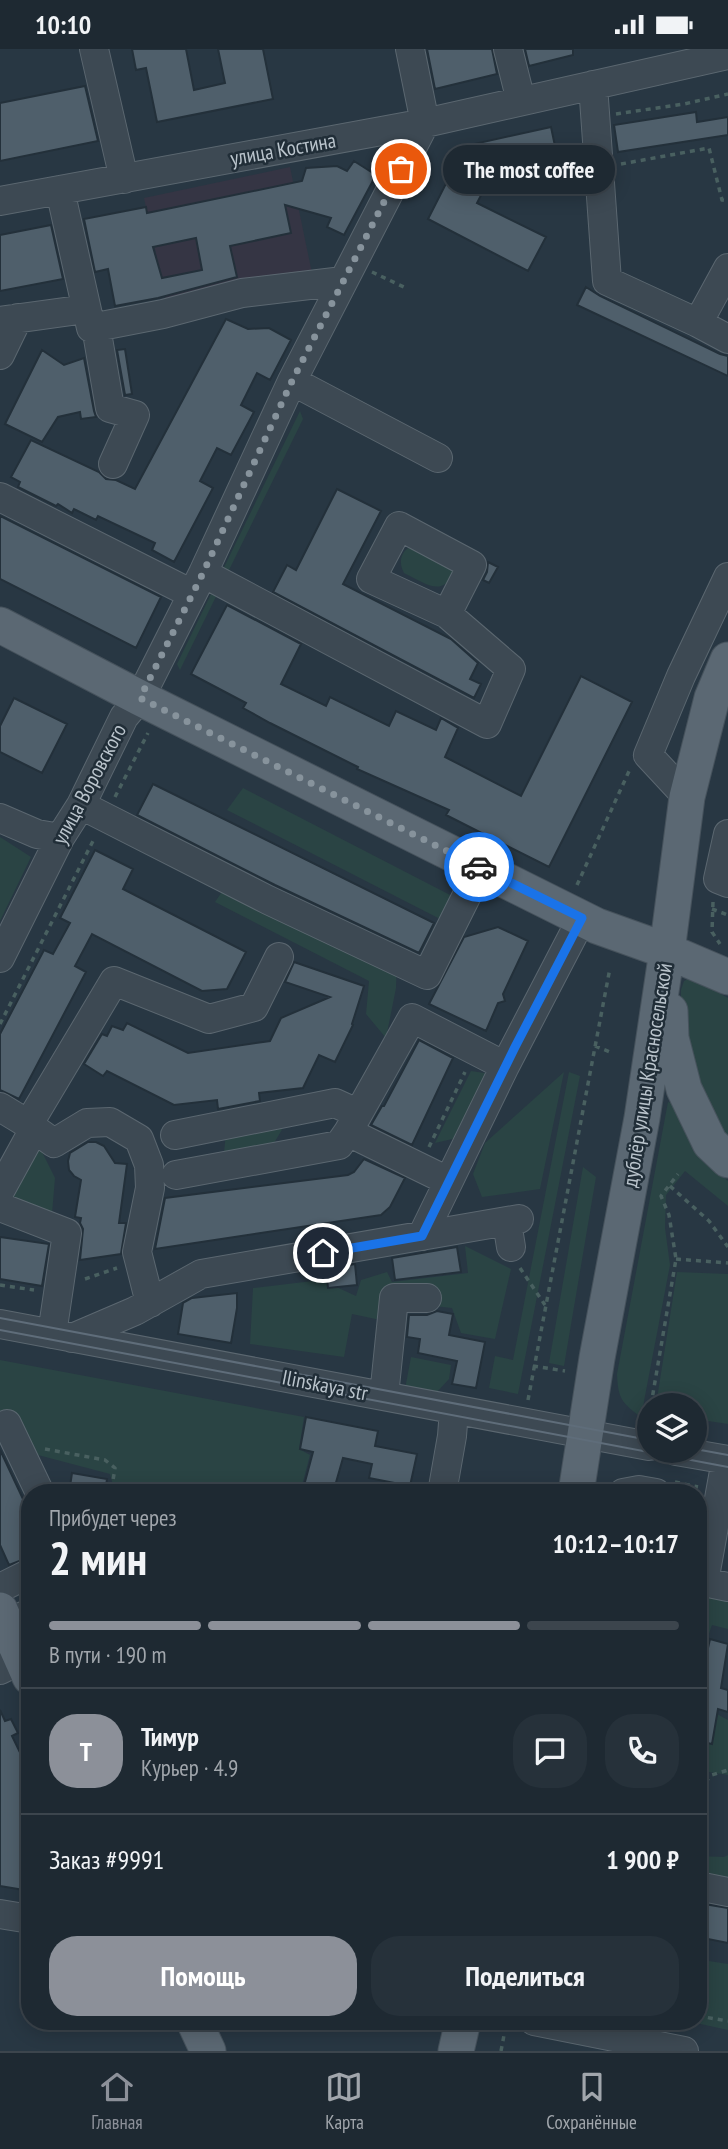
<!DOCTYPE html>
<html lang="ru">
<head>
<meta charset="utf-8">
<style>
  :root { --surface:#1e2932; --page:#26313a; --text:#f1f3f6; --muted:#a1a6ac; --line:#3c454d; --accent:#8c9099 }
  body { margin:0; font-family:"PT Sans Narrow",sans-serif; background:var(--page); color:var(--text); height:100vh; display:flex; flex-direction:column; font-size:26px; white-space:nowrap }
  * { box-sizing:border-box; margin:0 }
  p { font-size:23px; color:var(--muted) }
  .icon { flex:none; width:38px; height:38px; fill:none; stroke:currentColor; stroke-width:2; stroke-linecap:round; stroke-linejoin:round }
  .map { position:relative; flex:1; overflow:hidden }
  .panel { position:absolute; left:21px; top:1435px; width:686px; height:546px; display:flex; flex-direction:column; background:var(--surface); border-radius:28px; box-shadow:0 4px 18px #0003,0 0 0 2px var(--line) }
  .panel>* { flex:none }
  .tools { position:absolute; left:637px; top:1344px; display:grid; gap:14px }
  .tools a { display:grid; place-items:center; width:70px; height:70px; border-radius:50%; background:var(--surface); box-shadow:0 4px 18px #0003,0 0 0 2px var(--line); font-size:35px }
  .pin { position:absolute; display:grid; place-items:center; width:60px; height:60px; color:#fff; margin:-30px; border:4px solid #fff; border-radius:50%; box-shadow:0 2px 7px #0007 }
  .courier { position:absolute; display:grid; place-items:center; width:70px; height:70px; margin:-35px; border:5px solid #1a73e8; border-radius:50%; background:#fff; color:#222; box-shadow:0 2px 9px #0007 }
  .bubble { position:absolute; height:49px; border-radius:24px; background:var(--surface); box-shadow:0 4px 18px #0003,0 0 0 2px var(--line); font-size:23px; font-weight:700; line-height:49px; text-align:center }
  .overview em { font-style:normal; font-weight:700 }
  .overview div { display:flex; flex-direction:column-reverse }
  .overview { display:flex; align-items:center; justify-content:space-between; height:119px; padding:0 28px }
  h1 { font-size:46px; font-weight:700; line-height:52px }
  .bar { display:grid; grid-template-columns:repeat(4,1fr); gap:10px 7px; align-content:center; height:84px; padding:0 28px }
  .bar i { height:9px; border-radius:5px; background:var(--line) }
  .bar .on { background:var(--accent) }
  .bar p { grid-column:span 4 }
  .line { display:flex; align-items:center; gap:18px; padding:0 28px; border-top:2px solid var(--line) }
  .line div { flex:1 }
  .round { display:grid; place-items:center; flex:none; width:74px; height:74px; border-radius:28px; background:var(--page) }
  .action { display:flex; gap:14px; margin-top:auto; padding:14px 28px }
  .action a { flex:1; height:80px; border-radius:28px; background:var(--accent); color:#fff; font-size:28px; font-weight:700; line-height:80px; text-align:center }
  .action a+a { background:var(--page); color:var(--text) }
  .status { display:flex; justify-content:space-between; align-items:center; height:49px; padding:0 35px; background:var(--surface); direction:ltr }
  .status svg { height:19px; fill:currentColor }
  .menu { display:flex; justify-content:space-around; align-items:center; height:98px; border-top:2px solid var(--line); background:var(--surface); font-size:19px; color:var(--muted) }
  .menu a { display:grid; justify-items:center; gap:4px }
  .menu .on { color:var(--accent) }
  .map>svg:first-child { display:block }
  .medical { fill:#353544 }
  .green { fill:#2a4444 }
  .building { fill:#4f5f6b; stroke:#23303a; stroke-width:2; fill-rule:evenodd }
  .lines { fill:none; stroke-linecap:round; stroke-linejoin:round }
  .minor-casing { stroke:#5b6770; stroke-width:30 }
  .major-casing { stroke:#46525c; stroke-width:37 }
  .path { stroke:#496060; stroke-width:3.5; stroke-dasharray:5 5; stroke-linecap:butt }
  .minor { stroke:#3d4953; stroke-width:28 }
  .major { stroke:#5b6873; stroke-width:35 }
  .tram { stroke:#5f6d7a; stroke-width:2 }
  .done { stroke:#87939c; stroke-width:7; stroke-dasharray:0 12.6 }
  .route { stroke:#1a73e8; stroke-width:9 }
  .labels { text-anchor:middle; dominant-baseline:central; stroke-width:5; stroke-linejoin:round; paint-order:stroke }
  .street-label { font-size:21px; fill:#bac4cc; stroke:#212e38 }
</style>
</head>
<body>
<div class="status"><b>10:10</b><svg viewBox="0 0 49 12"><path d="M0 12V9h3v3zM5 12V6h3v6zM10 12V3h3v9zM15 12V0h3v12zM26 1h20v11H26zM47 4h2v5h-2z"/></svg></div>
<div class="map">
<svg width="728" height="2002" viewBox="0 0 728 2002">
  <rect width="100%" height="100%" fill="#283743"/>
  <path class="medical" d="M290 118 313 229 167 256 144 149Z"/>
  <path class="green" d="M300 362 303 370 180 621 177 615Z
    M417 495 454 523C442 550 424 533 404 524 397 511 402 499 417 495Z
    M243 739 454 848 444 872 227 761Z
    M0 788 31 808 0 872Z
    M234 825 397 907 396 939 386 989 366 965 369 932 215 853Z
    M690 929 698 932 728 949V1096L716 1084 681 973V941L684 932Z
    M471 1022 491 1025 461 1088 435 1094Z
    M564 1023 540 1140 482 1148 473 1125 485 1094Z
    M569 1023 580 1027 518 1345 489 1339 495 1307 513 1311Z
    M668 1053 674 1055 710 1117 728 1132V1157L685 1122 666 1146 665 1179 670 1216 641 1368C622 1354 618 1350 617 1325Z
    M286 1074 274 1094 224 1104 226 1083Z
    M37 1093 55 1129 52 1165 0 1167V1112L11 1095Z
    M583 1118 596 1128 564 1317 549 1314Z
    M465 1197 511 1220 495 1290 461 1284 452 1259 397 1253 390 1273 352 1265 344 1308 250 1295 253 1239 321 1231 356 1247 361 1231 387 1223 392 1233 468 1224Z
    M677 1223 728 1225V1375L695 1370V1356H656Z
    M411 1308 451 1316 449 1330 437 1343 405 1340Z
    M0 1311 304 1368 299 1400 310 1406 300 1444H115L110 1425 0 1396Z
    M345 1433 405 1444H341Z
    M698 1520 728 1540V1580L712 1576 698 1617Z
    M698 1643 715 1664 728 1671V1726L709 1723 698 1773Z
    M728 1806V1840L698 1834V1807L724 1808Z
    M709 1912 728 1915V1981L687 1972H698V1913Z"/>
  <path class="building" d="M132 0H186L194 41 225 34 218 0H263L273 50 157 73 146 19 136 21Z
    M427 0H492L497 25 435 40Z
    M525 0H573V6L529 17Z
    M85 37 98 92 0 112V54Z
    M696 63 697 73 728 68V86L618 103 614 76Z
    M551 78 559 116 489 131 477 154 546 188 528 222 428 170 465 97Z
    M354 112 376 126 344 186 327 178 331 169 285 156 291 184 230 197 237 228 158 249 115 257 108 220 95 223 84 170 146 158 147 164 302 132 306 119 337 117 347 122ZM196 189 202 221 162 229 153 198Z
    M51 176 63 230 0 242V186Z
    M586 238 600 247 720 305 728 307V327L577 256Z
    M226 270 248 280 269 279 291 291 270 331 257 324 241 356 254 363 231 406 217 399 200 432 213 439 174 513 152 501 155 494 98 467 96 471 74 460 72 464 58 455 56 457 18 438 20 433 11 428 31 391 99 423 106 430 116 431 135 440Z
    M125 300 132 345 125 346 117 301Z
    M42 301 64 316 84 309 94 362 96 368 81 370 80 363 58 368 42 393 5 375Z
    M337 440 381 462 343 535 451 590 478 614 470 630 481 635 474 649 273 543 287 516 296 521Z
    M0 467 161 548 136 599 0 530Z
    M488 513 498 518 489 534 483 531 487 523Z
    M227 556 301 595 281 635 326 657 330 648 389 677 396 662 436 681 441 669 458 679 445 708 521 747 581 627 632 653 549 818 446 766 449 761 357 720 358 718 270 674 243 659 246 654 191 625Z
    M14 649 67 675 42 724 0 703V677Z
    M153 735 434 874 419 904 275 836 137 766Z
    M95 801 133 820 123 840 246 903 227 940 202 942 92 885 75 917 86 923 19 1050 0 1041V985L44 901 53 905 70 874 60 869Z
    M498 878 528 892 503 945 505 952 498 954 486 982 429 955 464 888Z
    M294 913 364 937 352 975 353 976 335 1013 319 1006 303 1039 259 1044 260 1052 218 1060 217 1051 174 1056 107 1022 103 1027 84 1015 102 985 107 987 112 977 123 981 127 974 188 1004 270 992 281 969 330 948 285 933Z
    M419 991 453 1009 412 1096 371 1076 382 1057H384Z
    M88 1093H96L104 1097 115 1114 127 1115 119 1174H126L121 1205 80 1211 83 1180 80 1174 81 1169 75 1168 81 1131 74 1127 69 1121 68 1112 70 1104Z
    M364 1110 405 1129 390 1158 381 1166 155 1200 165 1149 348 1126 354 1123Z
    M0 1188 49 1195 42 1237 0 1230Z
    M457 1198 461 1223 395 1231 392 1209Z
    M355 1215 357 1236 328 1239 326 1220Z
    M237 1244V1259L231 1294 178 1285 183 1254 192 1249Z
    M437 1262 453 1265 449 1286 485 1293 476 1339 452 1335 457 1312 418 1304 420 1290 407 1288 409 1266H427Z
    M306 1368 378 1382 375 1397 417 1405 410 1437 369 1429 372 1415 343 1409 333 1444H302L313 1403 300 1400Z
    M0 1401 30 1465V1508L9 1516 0 1496Z
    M72 1424 107 1430 105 1444H69Z
    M710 1590 728 1595 721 1639 728 1641V1663L718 1660 712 1695 698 1692V1644Z
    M0 1661 5 1672 11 1670 18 1684 12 1687 26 1716 30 1714V1842L0 1837Z
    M698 1854 728 1859V1894L698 1888Z"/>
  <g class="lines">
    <g class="minor-casing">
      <path id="minor" d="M94 0 124 130
        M508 0 521 52
        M593 36 607 232 698 274
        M60 141 91 279 163 265 242 244 343 232
        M0 152 425 74 728 6
        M728 219 698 274 728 290
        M0 272 86 260
        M96 278 110 359 135 366 113 415
        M0 306 18 269
        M292 332 438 409
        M0 448 192 545
        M203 524 487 675 511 620 447 565 371 530 399 477 472 516 447 565
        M687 748 648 706 681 627 728 528
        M81 756 268 851 427 926 481 818
        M0 769 37 785 60 789
        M728 785 718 830 728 834
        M0 909 60 789 81 756 124 668 140 649 203 524 292 332 425 74 410 0
        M0 1058 23 1072 34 1066 114 932 209 970 254 958 279 908
        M23 1072 54 1094 87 1074 110 1073 139 1090 149 1116 150 1139 137 1203 150 1254
        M175 1086 335 1054 357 1064
        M176 1126 339 1096 348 1083
        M448 1132 348 1083 412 969 505 1017
        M0 1142 34 1080
        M0 1158 67 1184 52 1285
        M507 1173 511 1198
        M422 1187 505 1017 582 869
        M0 1275 649 1397
        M72 1289 135 1262 201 1225 519 1170
        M384 1347 394 1249H427
        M0 1379 7 1375 40 1444
        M676 1402 728 1411
        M726 1411 704 1533 728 1538
        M442 1444 452 1387 454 1361
        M623 1444 639 1441 656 1444
        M0 1539 30 1524
        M6 1575 30 1564
        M0 1621 22 1610
        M698 1837 728 1843
        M0 1865 30 1870
        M534 1972 684 2002"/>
    </g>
    <g class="major-casing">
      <path id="major" d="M0 576 140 649 597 877 667 902 728 928
        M670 962 671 989 684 1040 710 1094 728 1111
        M576 1444 597 1309 642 1069 667 902 687 748 712 649 728 611
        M0 1561 30 1628
        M194 1972 208 2002
        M456 2002 463 1972"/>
    </g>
    <path class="path" d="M616 65 684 55 728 45
      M621 115 709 99 722 151 728 152
      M372 223 408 240
      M115 748 148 684
      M577 836 630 720
      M713 853 712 883 720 895
      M712 860 728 866
      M0 975 94 790
      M595 997 610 1003
      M429 1098 465 1023
      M670 1137 709 1172 728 1198
      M676 1210 728 1214
      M520 1219 545 1256
      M85 1230 117 1219
      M0 1236 34 1241
      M533 1317 565 1322
      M528 1351 610 919
      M651 1356 676 1210 669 1166 661 1147 678 1125
      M649 1367V1366
      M45 1400 105 1411 115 1419 111 1444
      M675 1433 698 1438
      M698 1740 712 1726 728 1721
      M698 1967 728 1972
      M501 2002 505 1981"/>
    <use href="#minor" class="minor"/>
    <use href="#major" class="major"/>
    <path class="tram" d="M0 1269 649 1391
      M0 1281 728 1418
      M695 1400 728 1406"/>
  </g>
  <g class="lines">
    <path class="done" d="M401 120 292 332 203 524 140 649 479 818"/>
    <path class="route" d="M323 1204 422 1187 515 998 582 869 479 818"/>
  </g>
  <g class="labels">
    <g class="street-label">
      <text transform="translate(283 100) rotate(-10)">улица Костина</text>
      <text transform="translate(89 735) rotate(-62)">улица Воровского</text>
      <text transform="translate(647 1026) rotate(-81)">дублёр улицы Красносельской</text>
      <text transform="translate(325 1336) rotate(11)">Ilinskaya str</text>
    </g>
  </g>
</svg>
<div class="tools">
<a><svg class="icon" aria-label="layers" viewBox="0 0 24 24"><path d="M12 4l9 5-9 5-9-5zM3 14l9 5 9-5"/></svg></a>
</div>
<div class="pin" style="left:401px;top:120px;background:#ea580c"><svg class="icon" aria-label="bag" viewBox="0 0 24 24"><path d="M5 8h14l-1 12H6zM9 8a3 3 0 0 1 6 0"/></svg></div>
<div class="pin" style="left:323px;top:1204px;background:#1f2937"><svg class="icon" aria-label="home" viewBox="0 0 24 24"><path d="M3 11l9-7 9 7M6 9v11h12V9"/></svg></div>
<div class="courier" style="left:479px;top:818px"><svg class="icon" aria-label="car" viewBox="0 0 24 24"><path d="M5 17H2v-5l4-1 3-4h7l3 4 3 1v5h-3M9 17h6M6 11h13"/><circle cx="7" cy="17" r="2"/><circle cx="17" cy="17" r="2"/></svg></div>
<div class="bubble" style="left:443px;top:96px;width:172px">The most coffee</div>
<section class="panel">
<div class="overview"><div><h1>2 мин</h1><p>Прибудет через</p></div><em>10:12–10:17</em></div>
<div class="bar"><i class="on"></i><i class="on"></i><i class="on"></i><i></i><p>В пути · 190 m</p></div>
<div class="line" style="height:126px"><b class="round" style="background:var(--accent);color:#fff">Т</b><div><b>Тимур</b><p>Курьер · 4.9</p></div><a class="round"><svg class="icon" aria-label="chat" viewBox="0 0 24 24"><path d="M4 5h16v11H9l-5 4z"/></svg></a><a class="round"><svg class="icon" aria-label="phone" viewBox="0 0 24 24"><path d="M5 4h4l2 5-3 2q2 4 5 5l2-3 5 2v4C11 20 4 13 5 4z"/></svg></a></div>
<div class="line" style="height:91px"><div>Заказ #9991</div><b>1 900 ₽</b></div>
<div class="action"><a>Помощь</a><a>Поделиться</a></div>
</section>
</div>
<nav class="menu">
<a class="on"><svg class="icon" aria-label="home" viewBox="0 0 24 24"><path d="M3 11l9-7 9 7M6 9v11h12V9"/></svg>Главная</a>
<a><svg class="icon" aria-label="map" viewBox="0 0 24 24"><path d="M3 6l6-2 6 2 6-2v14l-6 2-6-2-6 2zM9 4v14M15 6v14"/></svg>Карта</a>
<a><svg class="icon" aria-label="saved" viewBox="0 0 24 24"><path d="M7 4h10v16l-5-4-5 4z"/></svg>Сохранённые</a>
</nav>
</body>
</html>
